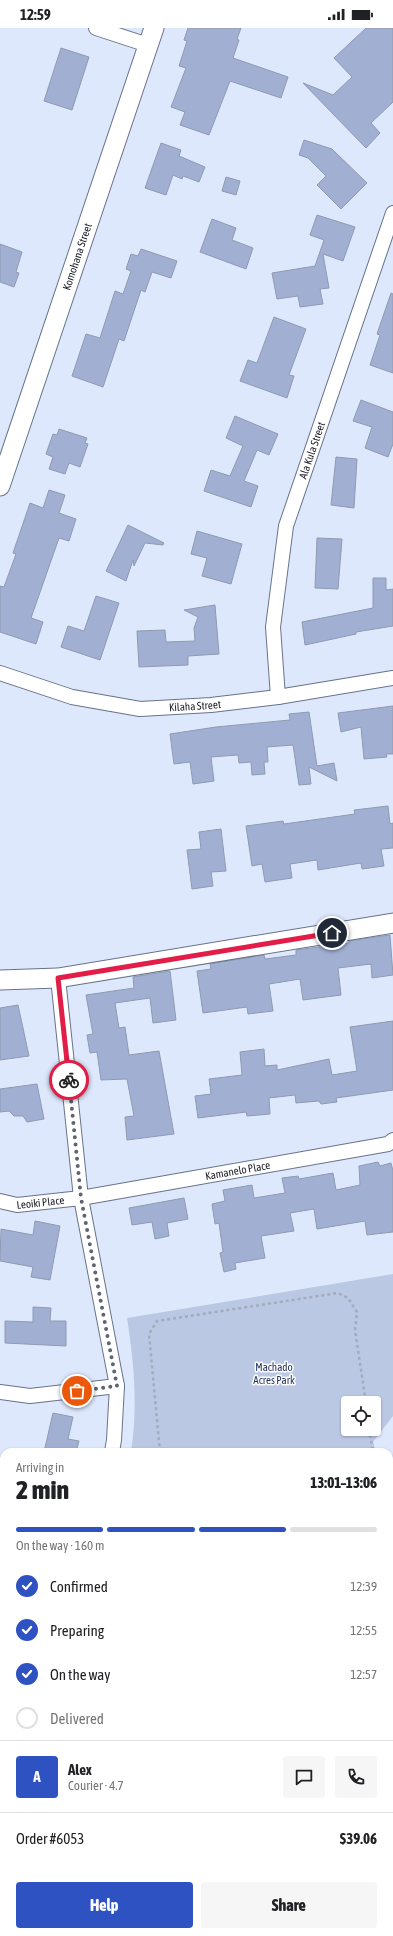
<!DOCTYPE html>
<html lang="en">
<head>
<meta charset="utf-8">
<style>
  :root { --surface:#fff; --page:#f6f6f6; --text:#202124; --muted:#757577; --line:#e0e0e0; --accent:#2e52c2 }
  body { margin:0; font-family:"Asap Condensed",sans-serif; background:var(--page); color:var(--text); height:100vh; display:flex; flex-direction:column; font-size:15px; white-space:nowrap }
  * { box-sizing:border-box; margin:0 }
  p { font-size:13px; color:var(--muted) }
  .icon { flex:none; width:22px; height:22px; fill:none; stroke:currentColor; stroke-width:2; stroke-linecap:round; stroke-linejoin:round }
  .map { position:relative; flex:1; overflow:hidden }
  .side { position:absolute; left:0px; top:1420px; width:393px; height:488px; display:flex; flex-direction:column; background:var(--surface); border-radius:12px 12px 0 0; box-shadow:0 1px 3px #0004 }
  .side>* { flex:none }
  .tools { position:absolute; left:341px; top:1368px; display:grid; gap:8px }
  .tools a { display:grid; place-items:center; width:40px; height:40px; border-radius:4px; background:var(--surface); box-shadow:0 1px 3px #0004; font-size:20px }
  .pin { position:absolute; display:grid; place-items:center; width:34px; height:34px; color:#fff; margin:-17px; border:2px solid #fff; border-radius:50%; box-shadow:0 1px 4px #0007 }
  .courier { position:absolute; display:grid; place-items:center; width:40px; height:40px; margin:-20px; border:3px solid #e11d48; border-radius:50%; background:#fff; color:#222; box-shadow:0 1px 5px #0007 }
  .overview em { font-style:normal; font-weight:800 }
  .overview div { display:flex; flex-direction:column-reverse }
  .overview { display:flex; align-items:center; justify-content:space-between; height:68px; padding:0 16px }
  h1 { font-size:26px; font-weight:800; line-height:30px }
  .bar { display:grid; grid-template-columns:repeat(4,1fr); gap:6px 4px; align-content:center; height:48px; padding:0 16px }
  .bar i { height:5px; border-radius:3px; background:var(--line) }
  .bar .current { background:var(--accent) }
  .bar p { grid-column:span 4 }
  .line { display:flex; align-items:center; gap:10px; padding:0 16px; border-top:1px solid var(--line) }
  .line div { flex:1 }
  .round { display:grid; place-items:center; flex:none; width:42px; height:42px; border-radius:4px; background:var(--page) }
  ol { padding:0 16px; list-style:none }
  li { display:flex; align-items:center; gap:12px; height:44px }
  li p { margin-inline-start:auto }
  li .icon { padding:4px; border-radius:50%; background:var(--accent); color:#fff; stroke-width:4 }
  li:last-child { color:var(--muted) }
  li i { width:22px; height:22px; border:2px solid var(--line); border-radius:50% }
  .primary-button { display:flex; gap:8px; margin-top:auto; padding:8px 16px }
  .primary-button a { flex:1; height:46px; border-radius:4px; background:var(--accent); color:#fff; font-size:16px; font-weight:800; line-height:46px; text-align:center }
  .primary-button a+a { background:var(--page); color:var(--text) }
  .status { display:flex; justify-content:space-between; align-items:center; height:28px; padding:0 20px; background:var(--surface); direction:ltr }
  .status svg { height:11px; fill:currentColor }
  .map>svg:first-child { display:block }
  .green { fill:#bbc8e4; fill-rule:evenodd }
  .building { fill:#a1b0d2; stroke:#8f9ab2 }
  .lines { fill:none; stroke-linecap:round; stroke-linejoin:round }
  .street-casing { stroke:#687289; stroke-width:16 }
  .secondary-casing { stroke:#687289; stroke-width:21 }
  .path { stroke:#a3abbc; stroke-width:2.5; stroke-dasharray:3 3; stroke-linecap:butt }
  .street { stroke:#fff; stroke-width:14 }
  .secondary { stroke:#fff; stroke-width:19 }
  .done { stroke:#5e6471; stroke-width:4; stroke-dasharray:0 7.2 }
  .route { stroke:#e11d48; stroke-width:5 }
  .labels { text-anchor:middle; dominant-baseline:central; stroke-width:3; stroke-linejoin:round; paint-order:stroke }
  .street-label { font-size:11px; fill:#191d26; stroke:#fff }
  .park-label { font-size:11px; fill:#1e2f5b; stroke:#fff }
</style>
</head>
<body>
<div class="status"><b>12:59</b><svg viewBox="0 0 49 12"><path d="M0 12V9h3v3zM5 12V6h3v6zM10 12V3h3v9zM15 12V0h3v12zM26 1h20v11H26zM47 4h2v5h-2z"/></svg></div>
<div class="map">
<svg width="393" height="1908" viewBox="0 0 393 1908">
  <rect width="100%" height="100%" fill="#dee8fd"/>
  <path class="green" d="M393 1246V1388L373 1414 376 1424H131C138 1378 134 1335 127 1290ZM348 1375H374V1401H348Z"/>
  <path class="building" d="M188 0H241L237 11 239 12 233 30 288 49 281 70 230 53 209 107 180 97 185 84 171 79 186 40 179 38 187 13 184 12Z
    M366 0H393V74L371 95 380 105 366 120 303 55 333 67 352 49 334 30Z
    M61 20 89 29 72 82 44 73Z
    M304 112 332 121 367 155 341 181 317 157 326 148 308 130 299 127Z
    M161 115 181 122 179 128 205 139 199 154 183 148 182 151 173 147 166 167 145 160Z
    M226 149 240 153 236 167 222 163Z
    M317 187 355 199 343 233 323 226 329 260 320 261 323 276 300 279 298 268 277 271 272 245 315 238 324 212 310 207Z
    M212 191 236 200 232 212 253 220 246 241 200 224Z
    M0 216 22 224 16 244 19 245 14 259 0 254Z
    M141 221 177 233 171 250 152 244 145 264 141 262 124 313 119 311 103 359 72 348 86 306 100 310 115 263 123 266 131 243 126 241 131 226 138 228Z
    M391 265 393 266V345L370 337 380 307 377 306Z
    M274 289 306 301 289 347 294 348 287 370 240 353 248 332 257 335Z
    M361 372 393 384V416L388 429 365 420 372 399 353 393Z
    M235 388 278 406 269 427 257 422 244 453 258 458 251 479 204 463 211 442 230 448 243 418 226 410Z
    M59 401 87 410 85 415 88 416 80 439 69 435 65 446 49 441 53 429 46 426 53 406 57 407Z
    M336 429 357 431 354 480 331 477Z
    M49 462 65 467 59 485 76 491 69 513 59 510 31 590 43 594 36 616 0 604V558L4 559 16 526 13 525 30 475 43 480Z
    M128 497 164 515 163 517 145 515 134 538 133 532 126 553 106 543Z
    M197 503 242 516 231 556 202 548 207 530 191 526Z
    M317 510 342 511 338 561 315 560Z
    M373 550H386V562L393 561V598L356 604V606L305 617 302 594 373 580Z
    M96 568 119 575 100 632 61 619 68 598 84 603Z
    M215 577 219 626 188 628V637L139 639 137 603 165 602 166 614 195 613 194 600 198 589 184 582Z
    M393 678V726H386L387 729 364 731 361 699 341 704 338 685Z
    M309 684 317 738 334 735 337 753 309 739 311 756 299 757 293 717 267 719 268 734H264L265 746 252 747 251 734 239 735 238 727 211 729 214 753 193 756 190 734 174 736 170 706 216 699 290 692 289 686Z
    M388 778 390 796 393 795V820L381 821 384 838 362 841 361 835 318 842 317 832 290 836 292 850 265 854 262 836 252 838 246 798 283 793 284 796 355 786 354 782Z
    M221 801 226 843 211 844 213 858 192 861 187 822 201 821 199 804Z
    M390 907 393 947 372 950 371 936 338 940 341 967 303 972 300 951 269 956 273 983 248 986 247 979 203 985 197 943 211 941 210 936 264 927 265 931 296 927V922L349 915V913Z
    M170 943 176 992 153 995 150 970 115 975 119 1000 125 999 129 1027 159 1023 174 1106 127 1112 125 1089 134 1088 127 1051 101 1052 97 1024 90 1025 87 1007 93 1006 86 967 134 960 133 949Z
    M18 977 29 1028 0 1032V980Z
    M393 993V1062L336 1070 337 1074 321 1076 319 1073 296 1075 295 1067 269 1070 270 1086 247 1088 246 1084 198 1090 195 1068 211 1066 209 1051 242 1047 240 1024 264 1021 265 1038 277 1037V1042L329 1031 332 1047 357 1043 350 999Z
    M37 1056 44 1091 27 1094 23 1088H14L9 1083 0 1084V1061Z
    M378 1134 380 1138 391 1135 393 1143V1204L367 1207 365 1193 317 1201 314 1181 290 1185 294 1203 261 1208 265 1230 235 1235 236 1241 224 1244 220 1225 223 1224 219 1195 215 1196 212 1176 225 1173 223 1162 252 1157 254 1170 285 1165 282 1150 298 1148 299 1151 333 1145 336 1162 360 1157 359 1138Z
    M184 1170 188 1191 167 1195 169 1208 155 1211 152 1194 132 1197 129 1180Z
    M35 1193 60 1198 50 1252 31 1249 33 1239 0 1233 1 1201 33 1207Z
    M33 1279 51 1280 50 1293H66V1318L5 1315V1293L33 1294Z
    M53 1385 73 1389 68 1411 79 1413 76 1424H44Z"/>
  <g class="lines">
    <g class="street-casing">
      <g id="street">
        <path d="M96 0 148 17"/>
        <path id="s1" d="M0 645 72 669 140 681 211 677 278 669 393 650"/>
        <path id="s2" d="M278 669 273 599 286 498 393 185"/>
        <path d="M58 950 81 1170 117 1358 114 1412 112 1424"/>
        <path id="s3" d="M0 1173 17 1177 81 1170 388 1116 393 1112"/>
        <path d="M0 1364 30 1368 117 1358"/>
        <path d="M0 1583 4 1585"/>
        <path d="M0 1764 4 1753"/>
        <path d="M389 1805 393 1793"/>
        <path d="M354 1908 355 1904"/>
      </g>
    </g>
    <g class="secondary-casing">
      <g id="secondary">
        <path id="s4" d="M0 458 154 0"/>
        <path d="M0 952 58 950 393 895"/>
      </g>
    </g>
    <path class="path" d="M369 1401 373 1424
      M160 1424 149 1306 157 1293 338 1265 348 1270 357 1284 355 1302 366 1375"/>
    <use href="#street" class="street"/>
    <use href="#secondary" class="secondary"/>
  </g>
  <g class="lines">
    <path class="done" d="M69 1052 81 1170 117 1358 77 1363"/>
    <path class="route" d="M69 1052 58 950 332 905"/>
  </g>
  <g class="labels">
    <g class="street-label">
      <text stroke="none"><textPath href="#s4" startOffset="242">Komohana Street</textPath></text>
      <text stroke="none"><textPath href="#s2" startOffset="252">Ala Kula Street</textPath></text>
      <text stroke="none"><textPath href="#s1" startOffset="200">Kilaha Street</textPath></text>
      <text stroke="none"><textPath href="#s3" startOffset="241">Kamanelo Place</textPath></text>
      <text stroke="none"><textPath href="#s3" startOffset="41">Leoiki Place</textPath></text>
    </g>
    <g class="park-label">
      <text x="274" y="1339">Machado<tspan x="274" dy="13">Acres Park</tspan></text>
    </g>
  </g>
</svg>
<div class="tools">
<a><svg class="icon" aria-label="locate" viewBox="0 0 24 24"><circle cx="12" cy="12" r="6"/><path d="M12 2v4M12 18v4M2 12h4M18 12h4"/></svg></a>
</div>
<div class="pin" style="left:77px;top:1363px;background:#ea580c"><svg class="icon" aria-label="bag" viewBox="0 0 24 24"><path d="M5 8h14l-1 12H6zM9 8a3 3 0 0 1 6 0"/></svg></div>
<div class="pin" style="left:332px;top:905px;background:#1f2937"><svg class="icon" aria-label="home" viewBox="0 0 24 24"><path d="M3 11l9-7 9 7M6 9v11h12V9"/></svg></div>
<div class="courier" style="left:69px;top:1052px"><svg class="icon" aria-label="bike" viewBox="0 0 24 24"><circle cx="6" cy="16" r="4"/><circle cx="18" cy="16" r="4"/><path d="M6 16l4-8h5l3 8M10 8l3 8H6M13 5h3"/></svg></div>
<section class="side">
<div class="overview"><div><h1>2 min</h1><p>Arriving in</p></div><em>13:01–13:06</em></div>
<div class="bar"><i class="current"></i><i class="current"></i><i class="current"></i><i></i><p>On the way · 160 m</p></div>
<ol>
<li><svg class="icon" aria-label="check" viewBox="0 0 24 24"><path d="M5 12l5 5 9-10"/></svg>Confirmed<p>12:39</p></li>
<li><svg class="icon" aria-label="check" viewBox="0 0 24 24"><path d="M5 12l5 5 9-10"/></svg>Preparing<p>12:55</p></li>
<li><svg class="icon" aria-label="check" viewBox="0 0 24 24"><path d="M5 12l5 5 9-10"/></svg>On the way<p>12:57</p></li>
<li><i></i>Delivered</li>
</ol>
<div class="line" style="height:72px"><b class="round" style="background:var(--accent);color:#fff">A</b><div><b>Alex</b><p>Courier · 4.7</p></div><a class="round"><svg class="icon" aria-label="chat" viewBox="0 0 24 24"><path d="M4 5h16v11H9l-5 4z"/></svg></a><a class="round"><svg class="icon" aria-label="phone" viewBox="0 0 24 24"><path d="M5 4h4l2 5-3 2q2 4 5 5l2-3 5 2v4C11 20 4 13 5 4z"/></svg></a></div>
<div class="line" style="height:52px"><div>Order #6053</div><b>$39.06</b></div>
<div class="primary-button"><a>Help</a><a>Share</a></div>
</section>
</div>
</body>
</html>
